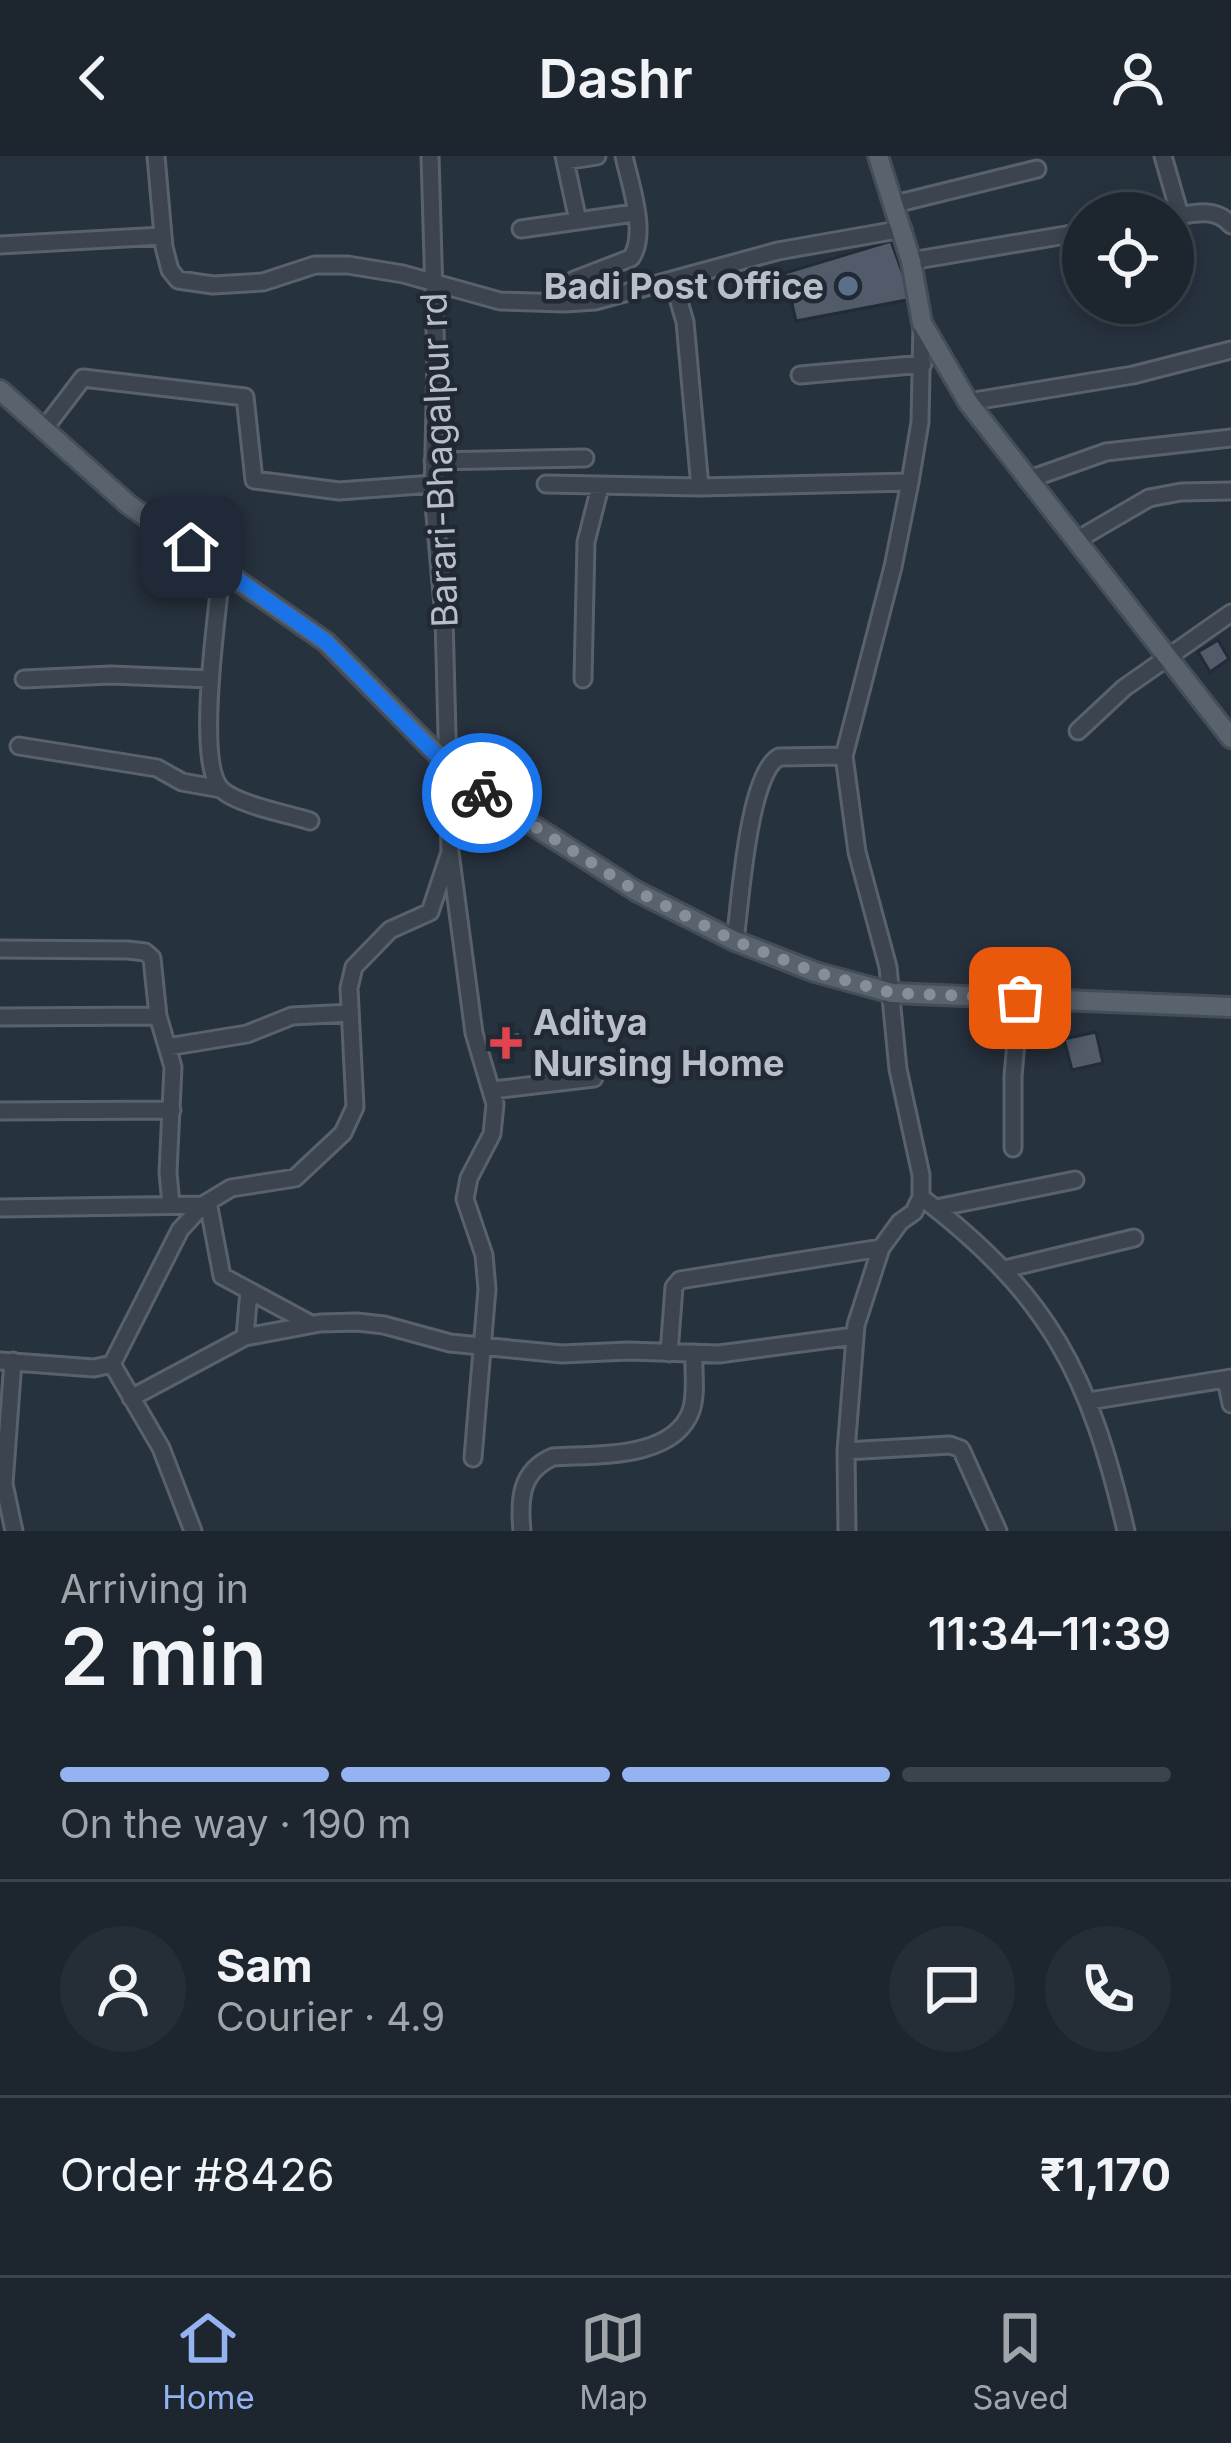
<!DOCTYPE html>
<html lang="en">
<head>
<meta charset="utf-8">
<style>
  :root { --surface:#1d262f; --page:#252e37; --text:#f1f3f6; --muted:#a0a5aa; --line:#3b434b; --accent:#95b2f1 }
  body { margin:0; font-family:Inter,sans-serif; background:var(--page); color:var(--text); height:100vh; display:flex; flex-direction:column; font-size:45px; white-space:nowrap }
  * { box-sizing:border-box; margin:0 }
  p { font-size:39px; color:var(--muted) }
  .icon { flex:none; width:66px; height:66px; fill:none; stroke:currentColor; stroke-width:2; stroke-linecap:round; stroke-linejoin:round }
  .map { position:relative; height:1375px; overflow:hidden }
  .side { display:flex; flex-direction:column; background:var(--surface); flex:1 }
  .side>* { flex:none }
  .buttons { position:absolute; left:1062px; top:36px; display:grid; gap:24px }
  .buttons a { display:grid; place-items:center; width:132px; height:132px; border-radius:50%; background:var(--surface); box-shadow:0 6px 18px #0003,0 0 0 3px var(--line); font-size:60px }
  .pin { position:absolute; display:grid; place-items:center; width:102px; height:102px; color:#fff; margin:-51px; border-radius:24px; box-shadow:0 6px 18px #0006 }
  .courier { position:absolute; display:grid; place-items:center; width:120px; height:120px; margin:-60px; border:9px solid #1a73e8; border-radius:50%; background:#fff; color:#222; box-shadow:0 3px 15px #0007 }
  .overview em { font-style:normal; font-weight:600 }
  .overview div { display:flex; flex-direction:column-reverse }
  .overview { display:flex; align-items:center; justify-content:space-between; height:204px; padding:0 60px }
  h1 { font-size:78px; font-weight:600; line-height:90px }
  .bar { display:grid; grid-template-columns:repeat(4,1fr); gap:18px 12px; align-content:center; height:144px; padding:0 60px }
  .bar i { height:15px; border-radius:9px; background:var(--line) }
  .bar .active { background:var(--accent) }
  .bar p { grid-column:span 4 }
  .line { display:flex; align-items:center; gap:30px; padding:0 60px; border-top:3px solid var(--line) }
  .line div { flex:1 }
  .round { display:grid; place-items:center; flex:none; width:126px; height:126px; border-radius:63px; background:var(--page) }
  header { display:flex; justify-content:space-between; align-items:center; height:156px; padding:0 60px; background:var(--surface); font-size:54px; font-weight:600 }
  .tabs { display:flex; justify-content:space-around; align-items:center; height:168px; border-top:3px solid var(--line); background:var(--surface); font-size:33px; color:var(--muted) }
  .tabs a { display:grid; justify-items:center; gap:6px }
  .tabs .active { color:var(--accent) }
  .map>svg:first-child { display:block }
  .building { fill:#515b69; stroke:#222b36; stroke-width:3 }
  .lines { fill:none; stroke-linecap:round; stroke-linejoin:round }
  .minor-casing { stroke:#59626c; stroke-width:21 }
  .major-casing { stroke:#454d58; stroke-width:24 }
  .minor { stroke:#3b444f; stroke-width:15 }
  .major { stroke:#59636e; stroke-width:18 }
  .done { stroke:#858e99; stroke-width:12; stroke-dasharray:0 21.6 }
  .route { stroke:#1a73e8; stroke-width:15 }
  .service-dot { fill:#5c6f8a; stroke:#202934; stroke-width:4.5 }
  .health-dot { fill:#e0444e; stroke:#202934; stroke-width:4.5 }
  .labels { text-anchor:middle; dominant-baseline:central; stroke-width:9; stroke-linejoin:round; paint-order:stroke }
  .poi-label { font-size:36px; font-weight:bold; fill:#b8bfc9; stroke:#202934; text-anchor:end }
  .street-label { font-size:36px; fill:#b8bfc9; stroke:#202934 }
</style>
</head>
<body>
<header><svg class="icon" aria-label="back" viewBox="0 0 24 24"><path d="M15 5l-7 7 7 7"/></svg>Dashr<svg class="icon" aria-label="person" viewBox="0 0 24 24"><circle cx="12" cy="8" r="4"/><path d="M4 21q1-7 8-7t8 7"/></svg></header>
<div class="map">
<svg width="1231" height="1375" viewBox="0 0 1231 1375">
  <rect width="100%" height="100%" fill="#27323f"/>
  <path class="building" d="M891 85 912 143 796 165 785 117Z
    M1218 484 1229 503 1210 516 1198 496Z
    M520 875 523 890 496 896 493 880Z
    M1096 876 1103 907 1072 914 1064 883Z"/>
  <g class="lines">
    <g class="minor-casing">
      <path id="minor" d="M156 0 164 91 170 114 178 124 213 129 263 126 315 109H348L403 118 500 145 565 147 595 145 778 95 903 73
        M430 0 436 207 433 337 444 461 450 696 474 877 495 948 492 978 469 1022 465 1043 484 1099 487 1133 473 1302
        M564 0 578 65
        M1163 0 1180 59
        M565 5 597 0
        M895 48 1037 13
        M1173 61C1194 57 1216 51 1231 69
        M521 73 634 57
        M0 89 162 80
        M911 105 1083 76
        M673 125 685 166 700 331
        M565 147 574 124 631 102C648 78 630 28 624 0
        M800 219 923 208
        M968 246 1133 219 1231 194
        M44 273 83 222 245 241 254 324 339 335 433 328
        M433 305 585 302
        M1027 324 1106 296 1231 282
        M546 328 700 331 910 326
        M1077 384 1149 342 1181 336 1231 335
        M222 411C218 451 194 609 222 634 239 649 288 658 310 665
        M24 523 111 519 210 523
        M583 523 586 386 600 331
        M1078 575 1124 532 1231 457
        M19 590 157 612 182 626 221 633
        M735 785C740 749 748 617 779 601L844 600
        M0 793 128 794 145 796 152 802 158 860 173 911 168 1016 171 1049
        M0 861 158 860
        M167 891 247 878 292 860 350 857
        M493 934 594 922
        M0 955 172 954
        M1013 992V920L1020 842
        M921 1041C1050 1140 1090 1219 1126 1375
        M208 1046 222 1120 311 1168
        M0 1052 203 1049
        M936 1052 1075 1024
        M1005 1113 1134 1082
        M245 1181 320 1167 357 1166 384 1169 450 1187 562 1198 628 1195 719 1198 854 1180
        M669 1197 674 1131 680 1124 881 1092
        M0 1205 94 1212 112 1208 180 1074 203 1049 231 1032 295 1022 343 977 355 951 349 832 354 811 390 774 430 756 449 699
        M13 1205 4 1328 14 1375
        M112 1208 161 1292 193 1375
        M1226 1223 1231 1248
        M131 1242 245 1181 249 1135
        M1089 1245 1231 1222
        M846 1295 950 1289 961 1293 998 1375
        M522 1375C519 1344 520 1315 553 1301 595 1298 673 1304 691 1255 697 1238 693 1215 694 1197
        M847 1375 846 1295 856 1169 881 1092 900 1066 914 1056 921 1041V1019L898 913 888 811 857 696 844 600 893 411 910 326 920 266 922 167"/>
    </g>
    <g class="major-casing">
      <path id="major" d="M878 0 911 105 922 167 968 246 1231 582
        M0 234 129 349 326 486 464 625 636 735 735 785 815 816 892 837 1231 851"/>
    </g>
    <use href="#minor" class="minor"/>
    <use href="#major" class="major"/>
  </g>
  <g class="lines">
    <path class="done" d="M482 637 636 735 735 785 815 816 892 837 1020 842"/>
    <path class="route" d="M191 391 326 486 446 609 482 637"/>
  </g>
  <circle class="service-dot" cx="848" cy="130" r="12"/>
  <path class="health-dot" d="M500 869h12v12h12v12h-12v12h-12v-12h-12v-12h12z"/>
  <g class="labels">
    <g class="poi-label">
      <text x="824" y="130">Badi Post Office</text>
      <text x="533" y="866" text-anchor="start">Aditya<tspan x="533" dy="41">Nursing Home</tspan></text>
    </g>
    <g class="street-label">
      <text transform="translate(439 304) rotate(-92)">Barari-Bhagalpur rd</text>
    </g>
  </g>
</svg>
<div class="buttons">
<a><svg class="icon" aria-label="locate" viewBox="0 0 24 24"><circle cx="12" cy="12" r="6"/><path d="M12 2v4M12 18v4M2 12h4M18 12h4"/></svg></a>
</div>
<div class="pin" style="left:1020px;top:842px;background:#ea580c"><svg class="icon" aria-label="bag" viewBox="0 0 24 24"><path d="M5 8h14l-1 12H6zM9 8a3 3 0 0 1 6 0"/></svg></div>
<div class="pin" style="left:191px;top:391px;background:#1f2937"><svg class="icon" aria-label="home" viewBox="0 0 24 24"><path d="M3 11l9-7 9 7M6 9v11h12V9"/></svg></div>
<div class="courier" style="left:482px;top:637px"><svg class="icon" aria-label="bike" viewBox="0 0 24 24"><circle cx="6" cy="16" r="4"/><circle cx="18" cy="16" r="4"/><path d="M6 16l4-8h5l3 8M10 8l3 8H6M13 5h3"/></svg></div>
</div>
<section class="side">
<div class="overview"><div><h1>2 min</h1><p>Arriving in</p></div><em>11:34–11:39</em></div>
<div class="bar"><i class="active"></i><i class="active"></i><i class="active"></i><i></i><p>On the way · 190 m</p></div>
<div class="line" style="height:216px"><a class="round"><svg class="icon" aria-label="person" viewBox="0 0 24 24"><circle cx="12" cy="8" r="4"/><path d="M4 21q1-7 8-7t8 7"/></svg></a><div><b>Sam</b><p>Courier · 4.9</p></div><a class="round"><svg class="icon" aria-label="chat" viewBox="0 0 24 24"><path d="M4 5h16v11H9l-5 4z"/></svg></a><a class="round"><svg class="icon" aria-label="phone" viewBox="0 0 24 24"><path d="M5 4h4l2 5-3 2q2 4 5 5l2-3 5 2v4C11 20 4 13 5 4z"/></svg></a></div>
<div class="line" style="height:156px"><div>Order #8426</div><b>₹1,170</b></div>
</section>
<nav class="tabs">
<a class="active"><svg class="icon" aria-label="home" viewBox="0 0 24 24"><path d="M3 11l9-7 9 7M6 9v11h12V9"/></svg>Home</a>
<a><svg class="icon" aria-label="map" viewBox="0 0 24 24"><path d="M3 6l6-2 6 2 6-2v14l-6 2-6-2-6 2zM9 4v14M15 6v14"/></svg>Map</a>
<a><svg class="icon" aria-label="saved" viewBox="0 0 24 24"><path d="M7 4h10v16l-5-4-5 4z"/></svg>Saved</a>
</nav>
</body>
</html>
